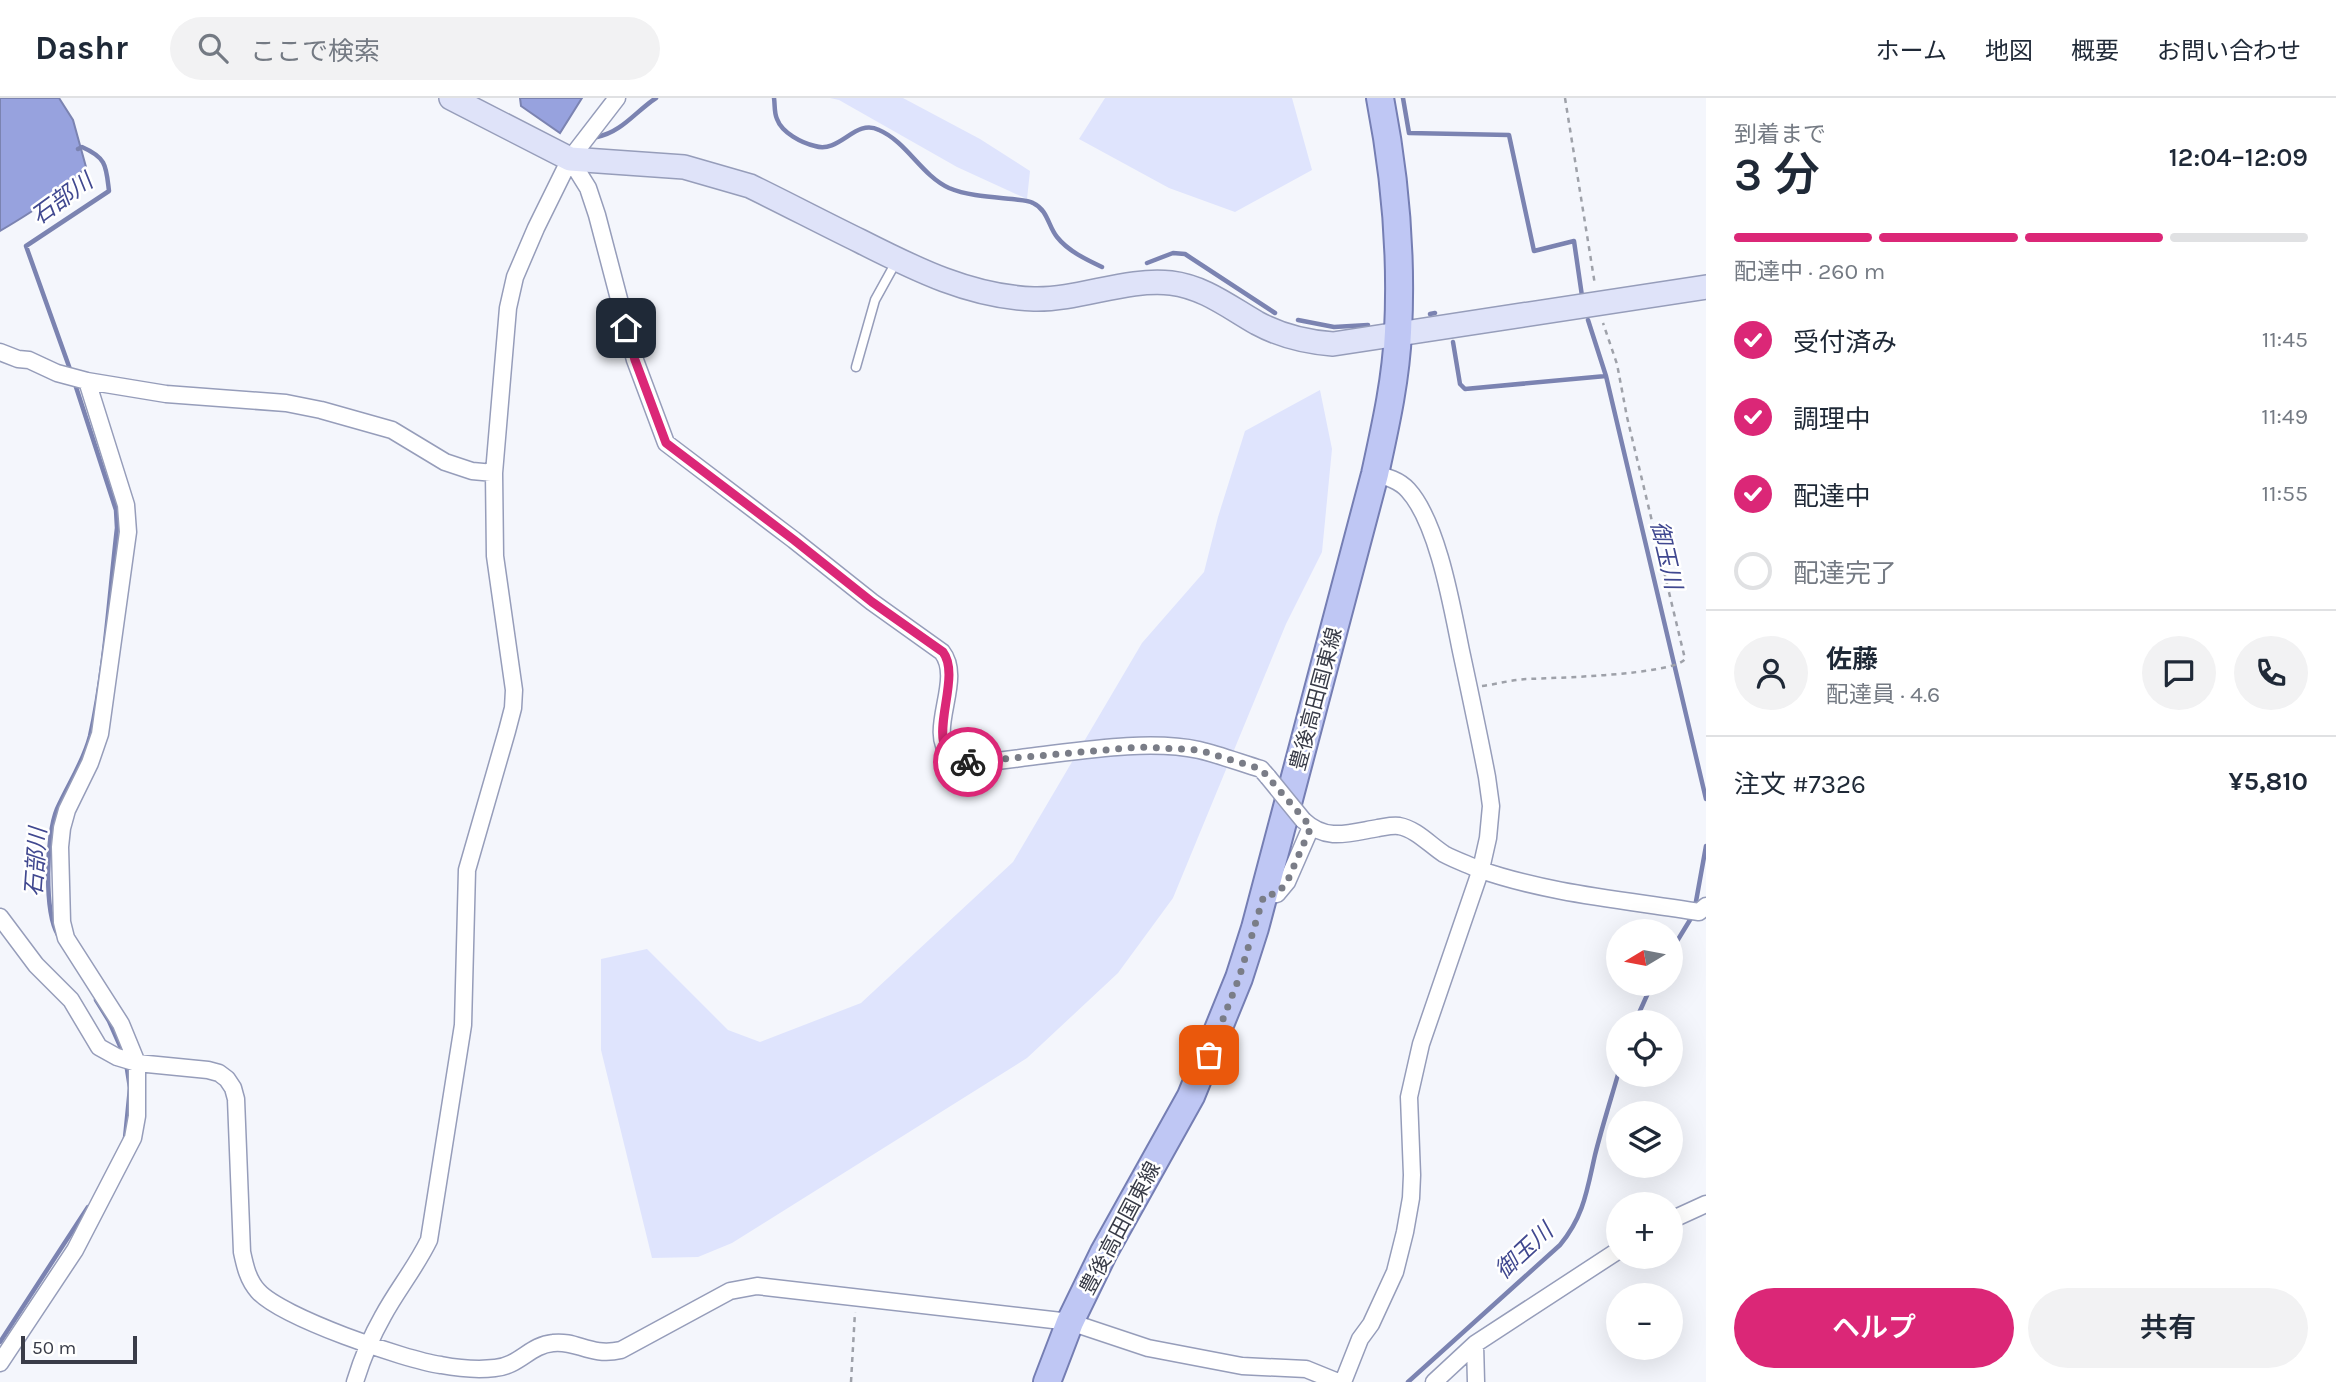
<!DOCTYPE html>
<html lang="ja">
<head>
<meta charset="utf-8">
<style>
  :root { --surface:#fff; --page:#f2f2f3; --text:#1f2937; --muted:#747a83; --line:#e0e1e3; --accent:#db2777 }
  body { margin:0; font-family:Karla,"Noto Sans JP",sans-serif; background:var(--page); color:var(--text); height:100vh; display:flex; flex-direction:column; font-size:26px; white-space:nowrap }
  * { box-sizing:border-box; margin:0 }
  p { font-size:23px; color:var(--muted) }
  .icon { flex:none; width:38px; height:38px; fill:none; stroke:currentColor; stroke-width:2; stroke-linecap:round; stroke-linejoin:round }
  .map { position:relative; flex:1; overflow:hidden }
  .side { display:flex; flex-direction:column; background:var(--surface); width:630px }
  .side>* { flex:none }
  .needle { width:46px; rotate:260deg }
  .fabs { position:absolute; left:1606px; top:821px; display:grid; gap:14px }
  .fabs a { display:grid; place-items:center; width:77px; height:77px; border-radius:50%; background:var(--surface); box-shadow:0 7px 28px #0002; font-size:35px }
  .scale { position:absolute; left:21px; bottom:18px; width:116px; box-sizing:border-box; padding-left:7px; border:4px solid #393c48; border-top:0; font-size:19px; line-height:24px; white-space:nowrap; color:#393c48; -webkit-text-stroke:5px #fff; paint-order:stroke }
  .pin { position:absolute; display:grid; place-items:center; width:60px; height:60px; color:#fff; margin:-30px; border-radius:14px; box-shadow:0 4px 10px #0006 }
  .courier { position:absolute; display:grid; place-items:center; width:70px; height:70px; margin:-35px; border:5px solid #db2777; border-radius:50%; background:#fff; color:#222; box-shadow:0 2px 9px #0007 }
  .headline em { font-style:normal; font-weight:600 }
  .headline div { display:flex; flex-direction:column-reverse }
  .headline { display:flex; align-items:center; justify-content:space-between; height:119px; padding:0 28px }
  h1 { font-size:46px; font-weight:600; line-height:52px }
  .bar { display:grid; grid-template-columns:repeat(4,1fr); gap:10px 7px; align-content:center; height:84px; padding:0 28px }
  .bar i { height:9px; border-radius:5px; background:var(--line) }
  .bar .current { background:var(--accent) }
  .bar p { grid-column:span 4 }
  .line { display:flex; align-items:center; gap:18px; padding:0 28px; border-top:2px solid var(--line) }
  .line div { flex:1 }
  .round { display:grid; place-items:center; flex:none; width:74px; height:74px; border-radius:37px; background:var(--page) }
  ol { padding:0 28px; list-style:none }
  li { display:flex; align-items:center; gap:21px; height:77px }
  li p { margin-inline-start:auto }
  li .icon { padding:7px; border-radius:50%; background:var(--accent); color:#fff; stroke-width:4 }
  li:last-child { color:var(--muted) }
  li i { width:38px; height:38px; border:4px solid var(--line); border-radius:50% }
  .button { display:flex; gap:14px; margin-top:auto; padding:14px 28px }
  .button a { flex:1; height:80px; border-radius:42px; background:var(--accent); color:#fff; font-size:28px; font-weight:600; line-height:80px; text-align:center }
  .button a+a { background:var(--page); color:var(--text) }
  header { display:flex; align-items:center; gap:42px; box-sizing:border-box; height:98px; padding:0 35px; background:var(--surface); border-bottom:2px solid var(--line) }
  header strong { font-size:33px }
  nav { display:flex; gap:38px; margin-inline-start:auto; font-size:24px }
  .search { width:490px; height:63px; background:var(--page); display:flex; align-items:center; gap:18px; box-sizing:border-box; padding:0 24px; border-radius:38px; color:var(--muted); font-size:26px }
  main { display:flex; flex:1; min-height:0 }
  .map>svg:first-child { display:block }
  .green { fill:#dfe4fd }
  .water { fill:#97a2de; stroke:#7b83b1; stroke-width:2 }
  .lines { fill:none; stroke-linecap:round; stroke-linejoin:round }
  .stream { stroke:#7b83b1; stroke-width:4.5 }
  .lane-casing { stroke:#969dba; stroke-width:11 }
  .street-casing { stroke:#969dba; stroke-width:19 }
  .secondary-casing { stroke:#969dba; stroke-width:26 }
  .primary-casing { stroke:#757eb3; stroke-width:30 }
  .path { stroke:#9ea1a9; stroke-width:2.5; stroke-dasharray:5 5; stroke-linecap:butt }
  .lane { stroke:#fff; stroke-width:8 }
  .street { stroke:#fff; stroke-width:16 }
  .secondary { stroke:#dfe3f9; stroke-width:23 }
  .primary { stroke:#bfc7f4; stroke-width:26 }
  .street-bridge-casing { stroke:#969dba; stroke-width:19; stroke-linecap:butt }
  .street-bridge { stroke:#fff; stroke-width:16 }
  .done { stroke:#7a7d87; stroke-width:7; stroke-dasharray:0 12.6 }
  .route { stroke:#db2777; stroke-width:9 }
  .labels { text-anchor:middle; dominant-baseline:central; stroke-width:5; stroke-linejoin:round; paint-order:stroke }
  .street-label { font-size:21px; fill:#393c48; stroke:#fff }
  .water-label { font-size:23px; font-style:italic; fill:#404890; stroke:#fff }
</style>
</head>
<body>
<header>
<strong>Dashr</strong>
<div class="search"><svg class="icon" aria-label="search" viewBox="0 0 24 24"><circle cx="10" cy="10" r="6"/><path d="M15 15l6 6"/></svg>ここで検索</div>
<nav><a>ホーム</a><a>地図</a><a>概要</a><a>お問い合わせ</a></nav>
</header>
<main>
<div class="map">
<svg width="1706" height="1284" viewBox="0 0 1706 1284">
  <rect width="100%" height="100%" fill="#f4f6fc"/>
  <path class="green" d="M830 0H903L980 41 1030 73 1027 101 957 69 839 2Z
    M1105 0H1292L1312 72 1235 114 1169 90 1079 41Z
    M1320 292 1332 351 1322 454 1286 526 1173 800 1118 875 1027 960 732 1145 698 1159 652 1160 601 952V861L647 851 728 932 760 944 861 905 1013 764 1142 545 1204 474 1218 419 1245 333Z"/>
  <path class="water" d="M0 0H59L73 22 86 69C61 96 32 114 0 133Z
    M520 0H582L560 35 521 8Z"/>
  <g class="lines">
    <path class="stream" d="M774 0C775 6 774 15 777 21 782 35 802 45 815 48 840 56 855 20 879 32 907 44 921 77 949 90 968 98 991 99 1012 101 1018 102 1028 102 1033 105 1048 112 1048 128 1057 139 1068 153 1087 162 1102 169
      M1403 0 1409 35 1509 37 1534 153 1574 143 1582 198
      M597 39C622 34 636 13 656 0
      M1147 165 1173 155 1185 156 1275 215
      M1430 216 1435 215
      M1298 222 1334 229 1368 227
      M1588 222 1606 278 1706 701
      M1453 244 1460 286 1465 291 1606 278
      M71 274 26 148 109 93C106 68 107 60 82 49L78 51
      M1695 809 1706 748
      M58 837C44 814 46 737 57 711 68 686 83 665 90 638 105 570 109 499 117 430L116 412 76 289
      M1671 853 1693 817
      M96 902 109 923 124 957
      M1635 924 1652 886
      M125 1040 130 990 126 965
      M0 1244 88 1109
      M1408 1284 1560 1147C1584 1118 1587 1092 1595 1057 1602 1029 1611 1001 1619 973"/>
    <g class="lane-casing">
      <path id="lane" d="M856 269 875 202 896 164"/>
    </g>
    <g class="street-casing">
      <path id="street" d="M570 61 588 90 597 117 635 262 666 345 794 442 872 504 942 554C964 582 926 633 950 657 963 671 1010 661 1028 659 1079 653 1149 641 1199 652 1220 657 1241 665 1261 671L1268 679
        M0 254 18 261 29 262 57 275 87 283 166 296 286 305 321 312 392 332 445 364 472 373 494 375
        M1303 722C1326 744 1349 735 1378 730 1385 729 1392 727 1399 728 1416 731 1430 747 1444 756 1455 762 1467 766 1478 771 1549 796 1625 802 1699 814L1706 808
        M1263 797 1277 796 1287 784 1311 729
        M0 819 36 867 71 902 99 949 117 959 137 965 208 972 219 975 227 981 233 990 236 1001 242 1154C245 1168 248 1182 258 1193 281 1219 405 1262 441 1267 457 1270 478 1272 495 1270 519 1268 530 1247 553 1245 577 1242 590 1259 621 1252L730 1193 757 1188 1070 1224 1148 1250 1242 1268 1306 1271 1338 1284
        M1671 1122 1706 1106
        M1475 1246 1476 1284
        M0 1265 75 1152 133 1040 137 1018V965L121 926 66 840 62 824 60 749 62 730 67 712 90 665 100 636 128 434 126 407 87 283
        M355 1284C362 1261 371 1239 383 1218 397 1192 416 1169 429 1142L463 927 467 772 507 633 513 610 514 592 495 458 494 375 508 210 515 179 536 130 570 61 617 0
        M1343 1284 1360 1241 1371 1226 1395 1174 1405 1134 1411 1100 1412 1077 1409 999 1421 946 1481 771 1488 740 1491 708 1487 679C1479 637 1470 595 1461 553 1452 509 1438 425 1408 392 1399 382 1387 379 1375 376
        M1434 1284 1475 1246 1619 1152"/>
    </g>
    <g class="secondary-casing">
      <path id="secondary" d="M451 0 570 61 684 69 750 88C787 106 823 125 860 143 915 171 971 199 1034 201 1080 202 1126 180 1171 185 1204 189 1229 209 1257 225 1281 238 1306 244 1333 246L1706 189"/>
    </g>
    <g class="primary-casing">
      <path id="primary" d="M1047 1284 1070 1224 1104 1154 1191 998 1239 880 1255 830 1375 376C1385 330 1396 282 1398 234 1402 155 1395 77 1380 0"/>
    </g>
    <path class="path" d="M1565 0 1595 187
      M1482 588C1497 586 1511 582 1526 581 1551 580 1674 577 1685 561L1627 319 1617 266 1603 225
      M851 1284 855 1214"/>
    <use href="#lane" class="lane"/>
    <use href="#street" class="street"/>
    <use href="#secondary" class="secondary"/>
    <use href="#primary" class="primary"/>
    <g class="street-bridge-casing">
      <path id="street-bridge" d="M1268 679 1303 722"/>
    </g>
    <use href="#street-bridge" class="street-bridge"/>
  </g>
  <g class="lines">
    <path class="done" d="M968 664 1139 649 1199 652 1261 671 1311 729 1287 784 1277 796 1264 797 1239 880 1209 957"/>
    <path class="route" d="M626 230 635 262 666 345 794 442 872 504 943 554C965 583 915 659 968 664"/>
  </g>
  <g class="labels">
    <g class="street-label">
      <text transform="translate(1316 601) rotate(-75)">豊後高田国東線</text>
      <text transform="translate(1120 1130) rotate(-62)">豊後高田国東線</text>
    </g>
    <g class="water-label">
      <text transform="translate(62 101) rotate(-36)">石部川</text>
      <text transform="translate(1666 457) rotate(77)">御玉川</text>
      <text transform="translate(36 764) rotate(-86)">石部川</text>
      <text transform="translate(1524 1153) rotate(-43)">御玉川</text>
    </g>
  </g>
</svg>
<div class="fabs">
<a><svg class="needle" viewBox="-14 -14 28 28"><path d="M0-13l5 13h-10z" fill="#e53935"/><path d="M0 13l5-13h-10z" fill="#747a83"/></svg></a>
<a><svg class="icon" aria-label="locate" viewBox="0 0 24 24"><circle cx="12" cy="12" r="6"/><path d="M12 2v4M12 18v4M2 12h4M18 12h4"/></svg></a>
<a><svg class="icon" aria-label="layers" viewBox="0 0 24 24"><path d="M12 4l9 5-9 5-9-5zM3 14l9 5 9-5"/></svg></a>
<a>+</a>
<a>−</a>
</div>
<div class="scale">50 m</div>
<div class="pin" style="left:1209px;top:957px;background:#ea580c"><svg class="icon" aria-label="bag" viewBox="0 0 24 24"><path d="M5 8h14l-1 12H6zM9 8a3 3 0 0 1 6 0"/></svg></div>
<div class="pin" style="left:626px;top:230px;background:#1f2937"><svg class="icon" aria-label="home" viewBox="0 0 24 24"><path d="M3 11l9-7 9 7M6 9v11h12V9"/></svg></div>
<div class="courier" style="left:968px;top:664px"><svg class="icon" aria-label="bike" viewBox="0 0 24 24"><circle cx="6" cy="16" r="4"/><circle cx="18" cy="16" r="4"/><path d="M6 16l4-8h5l3 8M10 8l3 8H6M13 5h3"/></svg></div>
</div>
<section class="side">
<div class="headline"><div><h1>3 分</h1><p>到着まで</p></div><em>12:04–12:09</em></div>
<div class="bar"><i class="current"></i><i class="current"></i><i class="current"></i><i></i><p>配達中 · 260 m</p></div>
<ol>
<li><svg class="icon" aria-label="check" viewBox="0 0 24 24"><path d="M5 12l5 5 9-10"/></svg>受付済み<p>11:45</p></li>
<li><svg class="icon" aria-label="check" viewBox="0 0 24 24"><path d="M5 12l5 5 9-10"/></svg>調理中<p>11:49</p></li>
<li><svg class="icon" aria-label="check" viewBox="0 0 24 24"><path d="M5 12l5 5 9-10"/></svg>配達中<p>11:55</p></li>
<li><i></i>配達完了</li>
</ol>
<div class="line" style="height:126px"><a class="round"><svg class="icon" aria-label="person" viewBox="0 0 24 24"><circle cx="12" cy="8" r="4"/><path d="M4 21q1-7 8-7t8 7"/></svg></a><div><b>佐藤</b><p>配達員 · 4.6</p></div><a class="round"><svg class="icon" aria-label="chat" viewBox="0 0 24 24"><path d="M4 5h16v11H9l-5 4z"/></svg></a><a class="round"><svg class="icon" aria-label="phone" viewBox="0 0 24 24"><path d="M5 4h4l2 5-3 2q2 4 5 5l2-3 5 2v4C11 20 4 13 5 4z"/></svg></a></div>
<div class="line" style="height:91px"><div>注文 #7326</div><b>¥5,810</b></div>
<div class="button"><a>ヘルプ</a><a>共有</a></div>
</section>
</main>
</body>
</html>
